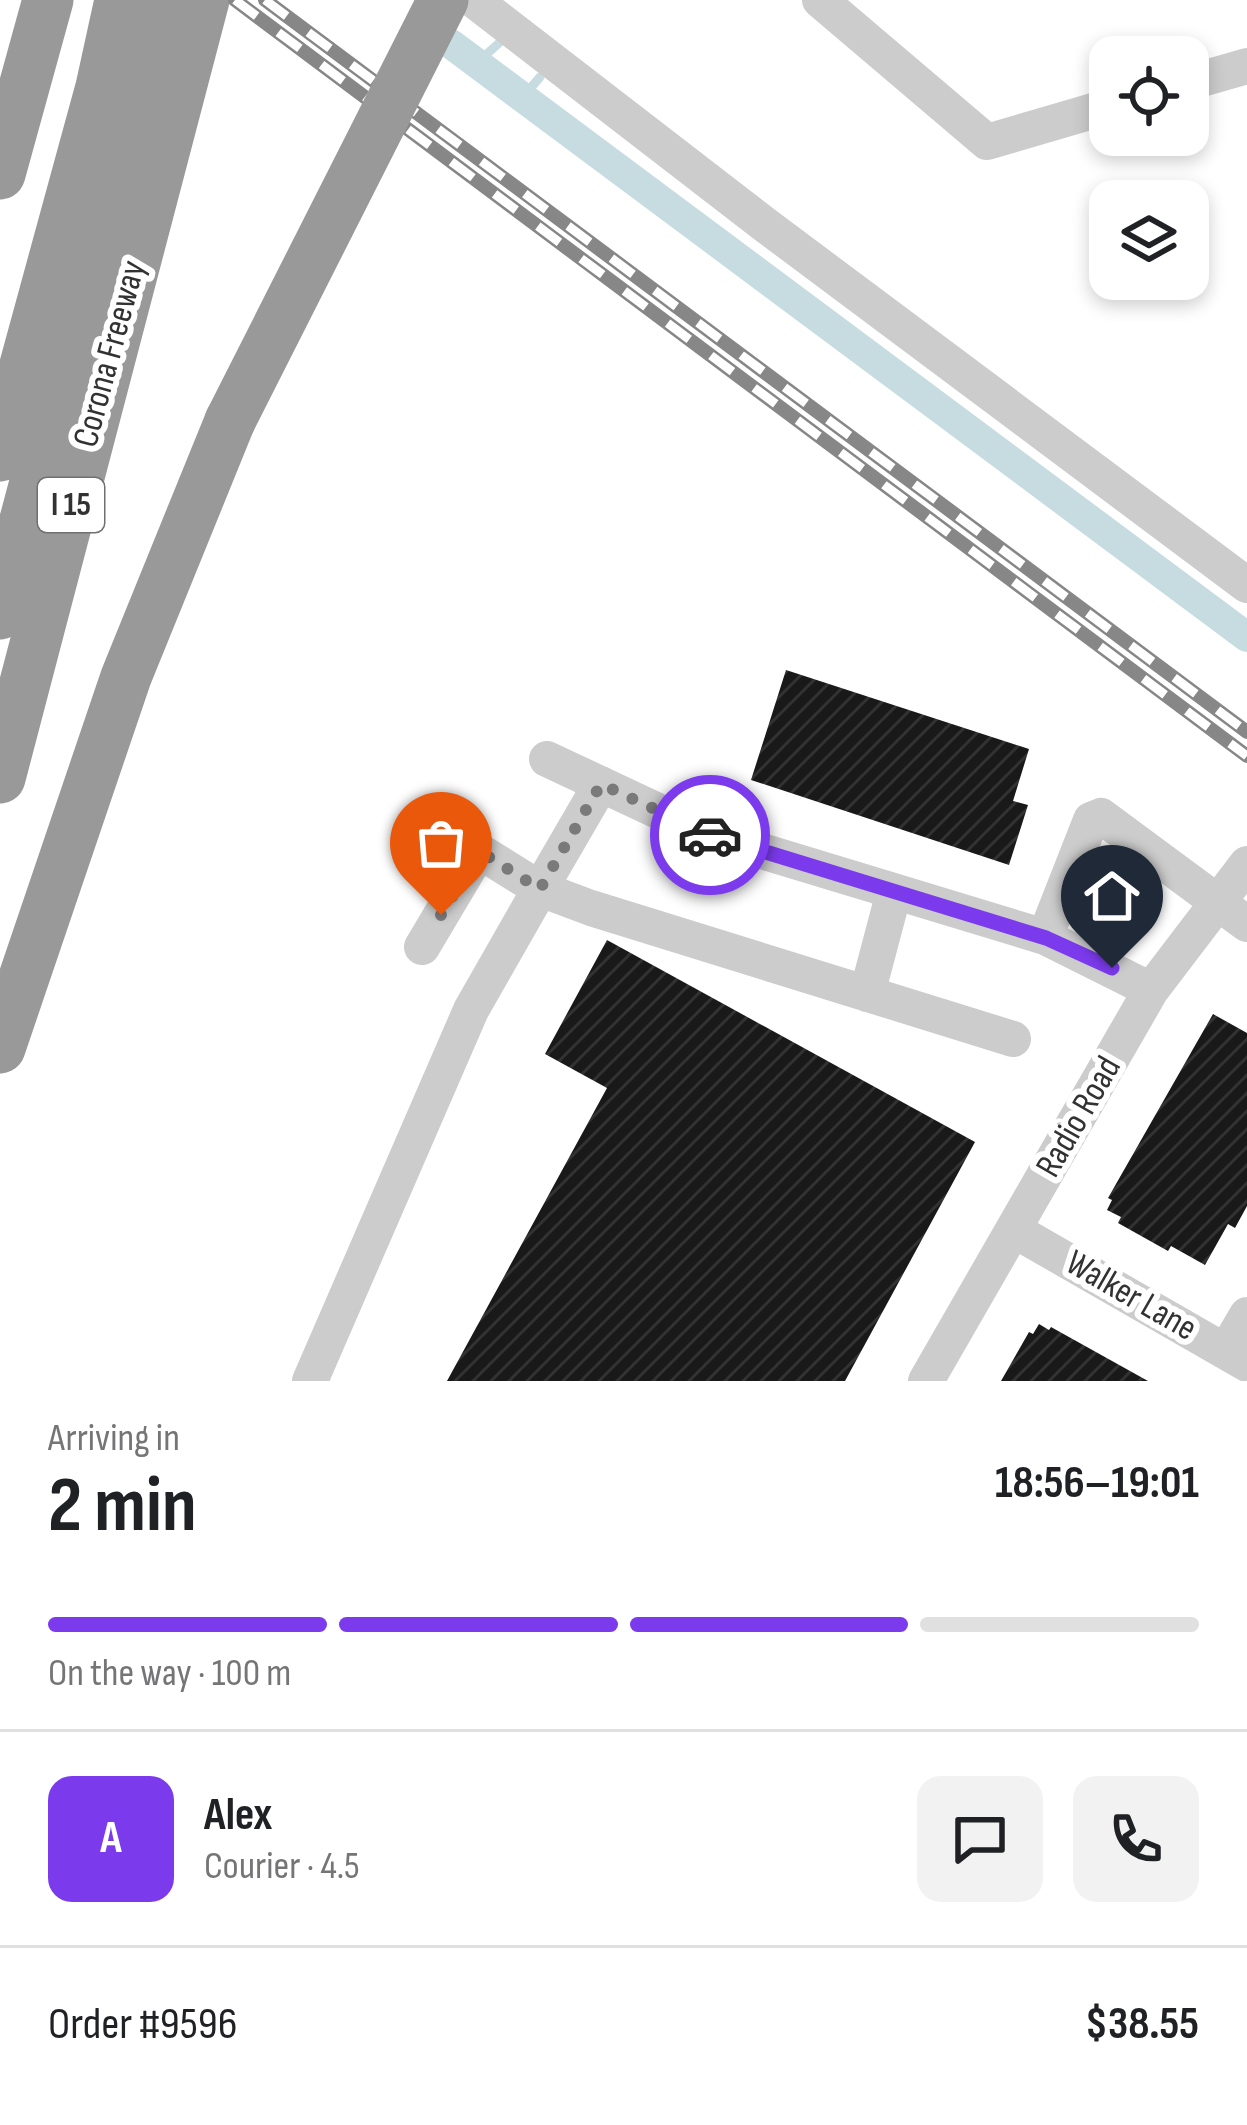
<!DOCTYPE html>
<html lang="en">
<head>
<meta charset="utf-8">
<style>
  :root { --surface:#fff; --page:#f2f2f2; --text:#202124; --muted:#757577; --line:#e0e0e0; --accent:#7c3aed }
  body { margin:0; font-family:"Sofia Sans Condensed",sans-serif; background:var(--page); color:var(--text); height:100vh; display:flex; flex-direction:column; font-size:45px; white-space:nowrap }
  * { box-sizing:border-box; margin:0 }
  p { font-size:39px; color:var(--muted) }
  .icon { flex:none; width:66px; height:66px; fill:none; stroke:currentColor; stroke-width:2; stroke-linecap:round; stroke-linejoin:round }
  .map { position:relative; height:1381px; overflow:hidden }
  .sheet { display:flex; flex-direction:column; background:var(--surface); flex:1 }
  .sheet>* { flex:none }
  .buttons { position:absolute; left:1089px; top:36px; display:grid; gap:24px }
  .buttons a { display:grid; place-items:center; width:120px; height:120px; border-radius:24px; background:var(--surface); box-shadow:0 6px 18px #0003; font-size:60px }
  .pin { position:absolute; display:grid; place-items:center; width:102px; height:102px; color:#fff; margin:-123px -51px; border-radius:50% 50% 50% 0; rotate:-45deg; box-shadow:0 0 12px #0007 }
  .pin .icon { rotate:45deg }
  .courier { position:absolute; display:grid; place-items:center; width:120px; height:120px; margin:-60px; border:9px solid #7c3aed; border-radius:50%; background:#fff; color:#222; box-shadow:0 3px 15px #0007 }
  .overview em { font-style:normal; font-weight:700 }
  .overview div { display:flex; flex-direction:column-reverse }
  .overview { display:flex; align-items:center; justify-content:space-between; height:204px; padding:0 48px }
  h1 { font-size:78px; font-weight:700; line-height:90px }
  .bar { display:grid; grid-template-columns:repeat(4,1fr); gap:18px 12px; align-content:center; height:144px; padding:0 48px }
  .bar i { height:15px; border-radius:9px; background:var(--line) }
  .bar .current { background:var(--accent) }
  .bar p { grid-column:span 4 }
  .line { display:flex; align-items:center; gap:30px; padding:0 48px; border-top:3px solid var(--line) }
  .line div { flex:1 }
  .round { display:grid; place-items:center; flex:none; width:126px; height:126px; border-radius:24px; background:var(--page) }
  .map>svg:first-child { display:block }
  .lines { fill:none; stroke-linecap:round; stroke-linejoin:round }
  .stream { stroke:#c7dce1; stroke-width:9 }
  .canal { stroke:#c7dce1; stroke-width:30 }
  .building { fill:url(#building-hatch) }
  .minor { stroke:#ccc; stroke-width:36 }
  .highway { stroke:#999; stroke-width:51 }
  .rail-casing { stroke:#878787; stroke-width:14 }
  .rail { stroke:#fff; stroke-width:9; stroke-dasharray:27; stroke-linecap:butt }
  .highway-bridge { stroke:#999; stroke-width:51 }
  .done { stroke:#7a7a7a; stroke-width:12; stroke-dasharray:0 21.6 }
  .route { stroke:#7c3aed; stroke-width:15 }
  .labels { text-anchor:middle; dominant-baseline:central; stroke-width:12; stroke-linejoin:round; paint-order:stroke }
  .shield { fill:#fff; stroke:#707070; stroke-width:3 }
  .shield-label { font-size:33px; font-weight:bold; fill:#323232 }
  .street-label { font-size:36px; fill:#323232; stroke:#fff }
</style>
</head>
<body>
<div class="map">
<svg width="1247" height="1381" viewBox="0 0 1247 1381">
  <defs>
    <pattern id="building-hatch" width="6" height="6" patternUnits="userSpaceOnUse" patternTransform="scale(3)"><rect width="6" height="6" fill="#191919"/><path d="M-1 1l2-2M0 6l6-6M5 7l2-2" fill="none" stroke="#323232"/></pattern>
  </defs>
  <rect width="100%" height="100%" fill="#fff"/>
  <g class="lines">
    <path class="stream" d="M477 63 499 43
      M523 97 540 77"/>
    <path class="canal" d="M451 44 1247 637"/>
  </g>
  <path class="building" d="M786 670 1029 749 1013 801 1028 805 1009 865 751 780Z
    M607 940 975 1142 845 1381H447L607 1088 545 1054Z
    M1213 1014 1247 1033V1206L1235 1228 1228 1224 1205 1265 1171 1246 1168 1251 1118 1223 1121 1217 1107 1210 1112 1200 1108 1198Z
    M1039 1324 1049 1330 1051 1327 1148 1381H1001L1029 1332 1033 1334Z"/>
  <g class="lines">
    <path class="minor" d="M820 0 987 142 1110 106
      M475 1 764 224 1247 585
      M1188 83 1247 66
      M547 759 709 835 1045 937 1151 990
      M601 784 540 889 591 908 1013 1039
      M1045 937 1091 820 1101 816 1247 924
      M867 994 894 892
      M1014 1230 1247 1364
      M1226 1351 1247 1315
      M310 1381 471 1010 540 889 479 851 422 947
      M926 1381 1151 990 1247 864"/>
    <path class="highway" d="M0 174 48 0
      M0 456 101 87 120 0
      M0 614 163 0
      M0 778 204 0
      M0 1048 126 677 230 421"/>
    <g class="rail-casing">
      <path id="rail" d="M235 0 1247 756
        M265 0 1247 732"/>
    </g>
    <use href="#rail" class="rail"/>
    <path class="highway-bridge" d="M230 421 443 0"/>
  </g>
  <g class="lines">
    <path class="done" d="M441 915 479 851 540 889 601 784 710 835"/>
    <path class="route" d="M710 835 1046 938 1112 968"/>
  </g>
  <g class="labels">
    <rect class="shield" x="38" y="478" width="66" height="54" rx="9"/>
    <g class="shield-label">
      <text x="71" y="505">I 15</text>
    </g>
    <g class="street-label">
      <text transform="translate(110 354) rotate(-75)">Corona Freeway</text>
      <text transform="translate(1079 1117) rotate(-60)">Radio Road</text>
      <text transform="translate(1131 1296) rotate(30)">Walker Lane</text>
    </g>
  </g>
</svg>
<div class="buttons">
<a><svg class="icon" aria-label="locate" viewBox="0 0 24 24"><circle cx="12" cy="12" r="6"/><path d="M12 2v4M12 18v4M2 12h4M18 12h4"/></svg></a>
<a><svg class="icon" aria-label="layers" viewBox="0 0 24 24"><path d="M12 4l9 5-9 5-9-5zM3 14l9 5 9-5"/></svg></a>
</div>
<div class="pin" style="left:441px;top:915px;background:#ea580c"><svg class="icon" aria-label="bag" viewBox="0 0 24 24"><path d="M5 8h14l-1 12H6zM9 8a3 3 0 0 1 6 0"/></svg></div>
<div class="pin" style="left:1112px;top:968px;background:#1f2937"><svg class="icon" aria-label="home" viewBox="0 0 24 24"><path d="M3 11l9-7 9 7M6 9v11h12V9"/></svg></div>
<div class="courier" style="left:710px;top:835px"><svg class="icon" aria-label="car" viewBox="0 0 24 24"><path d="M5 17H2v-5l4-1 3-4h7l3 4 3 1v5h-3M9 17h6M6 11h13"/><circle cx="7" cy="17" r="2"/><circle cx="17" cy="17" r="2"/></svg></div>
</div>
<section class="sheet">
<div class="overview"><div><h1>2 min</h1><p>Arriving in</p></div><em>18:56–19:01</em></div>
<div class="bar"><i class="current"></i><i class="current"></i><i class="current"></i><i></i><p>On the way · 100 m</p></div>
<div class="line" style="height:216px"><b class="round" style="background:var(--accent);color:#fff">A</b><div><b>Alex</b><p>Courier · 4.5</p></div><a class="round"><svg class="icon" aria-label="chat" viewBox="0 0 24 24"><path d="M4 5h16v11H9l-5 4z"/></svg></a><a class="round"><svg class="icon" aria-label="phone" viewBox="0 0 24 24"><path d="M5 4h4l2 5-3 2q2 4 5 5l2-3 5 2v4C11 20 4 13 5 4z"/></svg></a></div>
<div class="line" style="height:156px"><div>Order #9596</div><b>$38.55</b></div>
</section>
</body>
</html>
